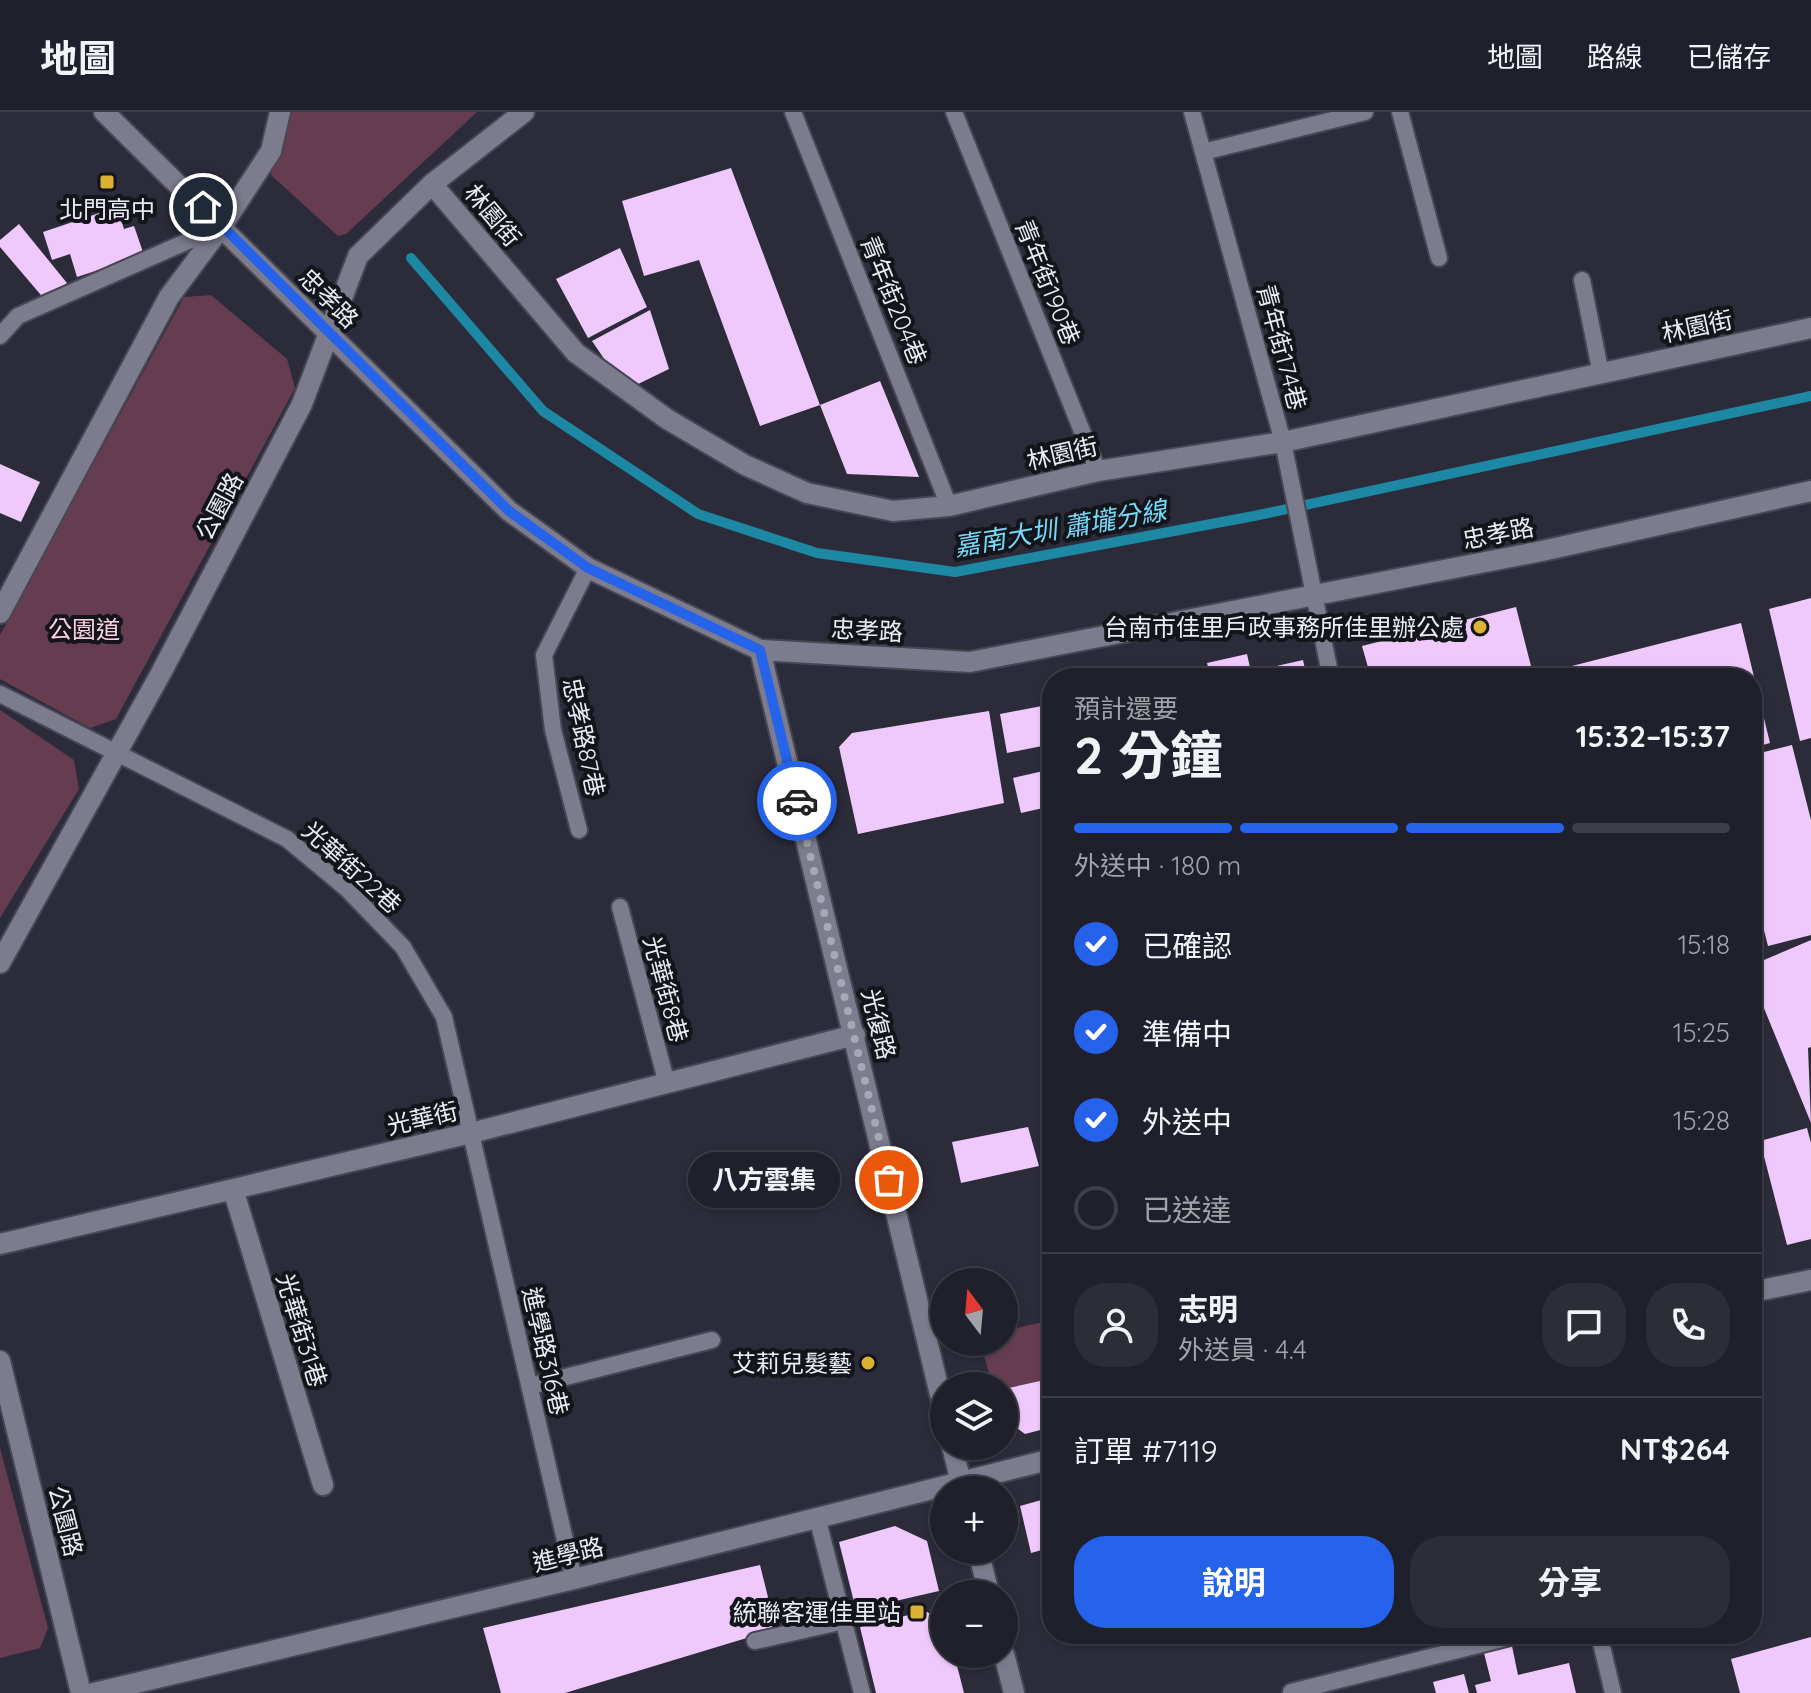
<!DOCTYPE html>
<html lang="zh-TW">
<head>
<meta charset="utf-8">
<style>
  :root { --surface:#20202c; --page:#2d2d38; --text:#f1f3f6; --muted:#a2a3a9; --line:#3d3e48; --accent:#2563eb }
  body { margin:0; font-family:Quicksand,"Noto Sans TC",sans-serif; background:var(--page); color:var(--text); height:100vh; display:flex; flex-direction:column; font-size:30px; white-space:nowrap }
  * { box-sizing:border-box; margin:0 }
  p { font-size:26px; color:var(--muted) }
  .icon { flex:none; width:44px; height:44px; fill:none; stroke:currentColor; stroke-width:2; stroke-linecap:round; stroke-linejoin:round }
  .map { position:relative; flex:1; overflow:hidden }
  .side { position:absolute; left:1042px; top:556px; width:720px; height:976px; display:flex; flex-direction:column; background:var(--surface); border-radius:32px; box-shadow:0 2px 6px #0004,0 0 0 2px var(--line) }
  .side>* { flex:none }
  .needle { width:52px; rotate:344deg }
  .fabs { position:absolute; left:930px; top:1156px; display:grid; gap:16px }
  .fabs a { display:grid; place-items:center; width:88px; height:88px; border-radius:50%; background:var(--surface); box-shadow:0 2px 6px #0004,0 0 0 2px var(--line); font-size:40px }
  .pin { position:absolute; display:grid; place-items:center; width:68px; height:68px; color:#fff; margin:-34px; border:4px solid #fff; border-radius:50%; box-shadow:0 2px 8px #0007 }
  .courier { position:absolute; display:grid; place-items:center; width:80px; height:80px; margin:-40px; border:6px solid #2563eb; border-radius:50%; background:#fff; color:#222; box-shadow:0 2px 10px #0007 }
  .bubble { position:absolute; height:56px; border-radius:28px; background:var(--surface); box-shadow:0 2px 6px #0004,0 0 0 2px var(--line); font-size:26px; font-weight:700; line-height:56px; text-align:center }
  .head em { font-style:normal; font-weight:700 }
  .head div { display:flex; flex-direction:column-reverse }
  .head { display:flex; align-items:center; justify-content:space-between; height:136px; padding:0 32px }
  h1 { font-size:52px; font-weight:700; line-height:60px }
  .bar { display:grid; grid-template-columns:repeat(4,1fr); gap:12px 8px; align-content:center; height:96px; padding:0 32px }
  .bar i { height:10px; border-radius:6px; background:var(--line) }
  .bar .on { background:var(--accent) }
  .bar p { grid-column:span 4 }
  .line { display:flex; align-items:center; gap:20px; padding:0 32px; border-top:2px solid var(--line) }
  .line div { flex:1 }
  .round { display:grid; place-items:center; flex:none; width:84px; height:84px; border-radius:32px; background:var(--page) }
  ol { padding:0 32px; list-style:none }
  li { display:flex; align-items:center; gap:24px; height:88px }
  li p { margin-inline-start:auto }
  li .icon { padding:8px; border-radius:50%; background:var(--accent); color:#fff; stroke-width:4 }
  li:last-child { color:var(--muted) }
  li i { width:44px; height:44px; border:4px solid var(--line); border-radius:50% }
  .button { display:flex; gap:16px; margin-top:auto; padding:16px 32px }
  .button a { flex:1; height:92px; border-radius:32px; background:var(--accent); color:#fff; font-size:32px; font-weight:700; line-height:92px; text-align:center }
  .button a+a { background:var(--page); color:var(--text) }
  header { display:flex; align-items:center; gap:48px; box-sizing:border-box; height:112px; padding:0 40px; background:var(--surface); border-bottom:2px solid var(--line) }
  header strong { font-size:38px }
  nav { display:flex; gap:44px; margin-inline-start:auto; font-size:28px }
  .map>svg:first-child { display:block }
  .green { fill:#663d50 }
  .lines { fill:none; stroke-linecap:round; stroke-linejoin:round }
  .stream { stroke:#1d88a3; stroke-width:10 }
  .building { fill:#efc9fb }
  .lane-casing { stroke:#474754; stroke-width:20 }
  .street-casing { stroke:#474754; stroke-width:24 }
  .lane { stroke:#7c7c8e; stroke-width:16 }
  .street { stroke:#7c7c8e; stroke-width:20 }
  .done { stroke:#a7a8b4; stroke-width:8; stroke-dasharray:0 14.4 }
  .route { stroke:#2563eb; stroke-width:10 }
  .poi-dot { fill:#dbb233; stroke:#14141b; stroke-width:3 }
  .labels { text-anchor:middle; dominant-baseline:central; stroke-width:8; stroke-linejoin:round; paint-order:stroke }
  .poi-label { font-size:24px; fill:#eaebf5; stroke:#14141b; text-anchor:end }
  .street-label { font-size:24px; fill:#eaebf5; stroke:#14141b }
  .park-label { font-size:24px; fill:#fad1e2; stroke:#14141b }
  .water-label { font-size:26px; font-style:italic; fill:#75daf8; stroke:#14141b }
</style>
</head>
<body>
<header>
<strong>地圖</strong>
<nav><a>地圖</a><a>路線</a><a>已儲存</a></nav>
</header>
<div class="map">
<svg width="1811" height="1581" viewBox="0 0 1811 1581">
  <rect width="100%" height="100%" fill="#2b2b3a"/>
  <path class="green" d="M288 0H477L346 122 338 124 271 63Z
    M211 183 287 247 295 276 116 607 90 616 0 567V523L184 185Z
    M0 598 74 648 79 677 0 806Z
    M1052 1208V1273L1049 1267 1004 1277 993 1274 980 1230H1004V1219Z
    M0 1336 48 1516 40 1536 0 1546Z"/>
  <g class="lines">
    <path class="stream" d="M411 146 543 299 698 402 817 441 955 460 1254 404 1811 284"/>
  </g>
  <path class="building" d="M731 56 820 293 760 314 699 148 644 164 622 89Z
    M117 95 124 117 134 114 144 143 77 165 70 142 52 148 43 120Z
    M19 112 67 171 46 189 0 135V128Z
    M620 136 647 195 588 226 556 167Z
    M650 198 669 257 634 274 609 254 592 229Z
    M880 269 919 365 847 362 820 293Z
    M0 352 40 370 21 410 0 401Z
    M1811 486V626L1800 629 1769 497Z
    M1516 495 1534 566H1371L1362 534Z
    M1741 511 1770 631 1752 636V566H1563L1560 557Z
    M1247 542 1251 560 1303 548 1307 566H1211L1207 551Z
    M1052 592V632L1007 641 1000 602Z
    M989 599 1004 691 858 722 839 635 852 621Z
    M1792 633 1811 708V823L1768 834 1752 772V643Z
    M1052 657V694L1021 701 1013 666Z
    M1811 828V935L1808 936 1811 1011 1752 867V853Z
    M1052 842V875H1051L1044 843Z
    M1752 986 1764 1025 1752 1029Z
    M1028 1015 1039 1054 961 1071 952 1030Z
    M1807 1016 1811 1031V1127L1787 1133 1760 1029Z
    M1049 1267 1052 1315 1025 1322 1004 1307V1277Z
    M1052 1385V1435L1031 1441 1020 1394Z
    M895 1414 927 1429 939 1479 856 1498 839 1430Z
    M760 1453 776 1517 565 1581H501L483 1516Z
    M925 1499 944 1509V1542H954L964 1581H876L860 1515Z
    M1811 1525V1581H1740L1731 1547Z
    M1512 1534 1518 1563 1569 1551 1576 1581H1477L1475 1573 1491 1569 1484 1541Z
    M1464 1562 1469 1581H1436L1433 1570Z"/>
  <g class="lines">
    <g class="lane-casing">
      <path id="lane" d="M793 0 949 394
        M954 0 1098 359
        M1192 0 1283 330 1331 566
        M1400 0 1439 146
        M1203 40 1365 0
        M1582 168 1601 262
        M0 224 18 204 222 114
        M0 582 287 727 346 776 403 835 444 905 574 1467
        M579 718 553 618 544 543 588 456
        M620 795 667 972
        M530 1274 712 1228
        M817 1405 862 1581
        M1599 1522 1613 1581
        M755 1529 844 1509
        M1291 1580 1522 1522"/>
    </g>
    <g class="street-casing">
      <path id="street" d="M104 0 509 399 588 456 760 538 970 550 1542 439 1811 379
        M432 72 576 241 667 307 745 353 807 381 893 399 949 394 1098 359 1283 330 1811 216
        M0 501 169 185 222 114 271 39 280 0
        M760 538 944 1299
        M0 851 161 561 302 292 358 144 432 72 524 0
        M233 1077 323 1373
        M0 1132 471 1021 855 923
        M1752 1180 1811 1168
        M0 1249 81 1581
        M952 1334 963 1378
        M978 1438 989 1482
        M1004 1542 1014 1581
        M94 1581 574 1467 1052 1347"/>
    </g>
    <use href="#lane" class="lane"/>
    <use href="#street" class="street"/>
  </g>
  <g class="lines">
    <path class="done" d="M797 689 889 1068"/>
    <path class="route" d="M203 95 509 399 588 456 760 538 797 689"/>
  </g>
  <g class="poi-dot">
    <rect x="99" y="62" width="16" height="16" rx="4"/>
    <circle cx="1480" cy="515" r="8"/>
    <circle cx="868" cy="1251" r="8"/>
    <rect x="909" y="1492" width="16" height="16" rx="4"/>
  </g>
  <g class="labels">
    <g class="poi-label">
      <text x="107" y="97" text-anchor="middle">北門高中</text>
      <text x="1464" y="515">台南市佳里戶政事務所佳里辦公處</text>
      <text x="852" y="1251">艾莉兒髮藝</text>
      <text x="901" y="1500">統聯客運佳里站</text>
    </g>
    <g class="street-label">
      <text transform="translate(493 103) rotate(50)">林園街</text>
      <text transform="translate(1048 170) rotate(68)">青年街190巷</text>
      <text transform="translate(329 186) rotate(45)">忠孝路</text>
      <text transform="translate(894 188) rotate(68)">青年街204巷</text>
      <text transform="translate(1697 214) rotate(-12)">林園街</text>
      <text transform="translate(1282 235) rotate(75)">青年街174巷</text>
      <text transform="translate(1062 341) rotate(-13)">林園街</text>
      <text transform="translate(219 394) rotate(-62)">公園路</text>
      <text transform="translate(1498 421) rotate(-11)">忠孝路</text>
      <text transform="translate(867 518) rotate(3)">忠孝路</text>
      <text transform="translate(584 625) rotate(78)">忠孝路87巷</text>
      <text transform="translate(352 755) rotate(42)">光華街22巷</text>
      <text transform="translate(666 877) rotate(75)">光華街8巷</text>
      <text transform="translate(879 912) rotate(76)">光復路</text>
      <text transform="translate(422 1006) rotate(-13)">光華街</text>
      <text transform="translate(302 1218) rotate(73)">光華街31巷</text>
      <text transform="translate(546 1239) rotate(77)">進學路316巷</text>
      <text transform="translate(66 1409) rotate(76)">公園路</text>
      <text transform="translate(568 1442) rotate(-14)">進學路</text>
    </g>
    <g class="park-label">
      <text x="84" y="517">公園道</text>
    </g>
    <g class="water-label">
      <text transform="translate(1060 416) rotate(-10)">嘉南大圳 蕭壠分線</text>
    </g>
  </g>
</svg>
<div class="fabs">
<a><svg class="needle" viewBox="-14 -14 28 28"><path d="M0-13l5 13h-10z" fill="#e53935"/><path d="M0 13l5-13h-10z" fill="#a2a3a9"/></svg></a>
<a><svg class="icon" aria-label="layers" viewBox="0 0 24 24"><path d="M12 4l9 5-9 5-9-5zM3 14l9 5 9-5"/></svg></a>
<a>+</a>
<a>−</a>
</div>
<div class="pin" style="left:889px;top:1068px;background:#ea580c"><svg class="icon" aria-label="bag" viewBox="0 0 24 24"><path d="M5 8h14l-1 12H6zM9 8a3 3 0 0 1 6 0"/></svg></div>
<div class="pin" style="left:203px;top:95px;background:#1f2937"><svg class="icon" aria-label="home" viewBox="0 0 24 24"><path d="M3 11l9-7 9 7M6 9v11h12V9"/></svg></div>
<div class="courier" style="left:797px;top:689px"><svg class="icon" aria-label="car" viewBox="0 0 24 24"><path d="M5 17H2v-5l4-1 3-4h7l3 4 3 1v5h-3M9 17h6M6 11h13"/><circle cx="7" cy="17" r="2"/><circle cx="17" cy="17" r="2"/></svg></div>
<div class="bubble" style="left:688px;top:1040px;width:152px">八方雲集</div>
<section class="side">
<div class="head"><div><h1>2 分鐘</h1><p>預計還要</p></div><em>15:32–15:37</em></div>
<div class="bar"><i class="on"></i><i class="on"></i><i class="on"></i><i></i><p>外送中 · 180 m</p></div>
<ol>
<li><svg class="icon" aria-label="check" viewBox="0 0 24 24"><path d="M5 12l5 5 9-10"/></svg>已確認<p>15:18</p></li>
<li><svg class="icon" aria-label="check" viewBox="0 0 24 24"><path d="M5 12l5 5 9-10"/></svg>準備中<p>15:25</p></li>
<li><svg class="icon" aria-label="check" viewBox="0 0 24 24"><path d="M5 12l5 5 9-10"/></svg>外送中<p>15:28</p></li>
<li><i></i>已送達</li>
</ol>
<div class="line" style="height:144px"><a class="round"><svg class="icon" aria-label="person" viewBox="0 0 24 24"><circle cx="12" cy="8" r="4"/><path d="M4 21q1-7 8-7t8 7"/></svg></a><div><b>志明</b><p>外送員 · 4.4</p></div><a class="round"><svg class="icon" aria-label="chat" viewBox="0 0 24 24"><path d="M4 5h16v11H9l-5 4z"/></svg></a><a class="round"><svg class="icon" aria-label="phone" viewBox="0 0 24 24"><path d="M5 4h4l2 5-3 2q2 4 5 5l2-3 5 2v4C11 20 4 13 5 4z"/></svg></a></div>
<div class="line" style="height:104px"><div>訂單 #7119</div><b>NT$264</b></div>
<div class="button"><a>說明</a><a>分享</a></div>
</section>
</div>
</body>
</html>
